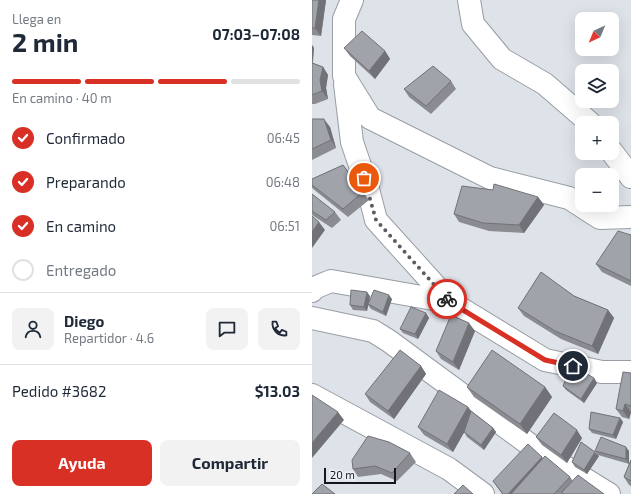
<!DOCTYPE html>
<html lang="es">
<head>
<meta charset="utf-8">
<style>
  :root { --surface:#fff; --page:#f2f2f3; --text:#1f2937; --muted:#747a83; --line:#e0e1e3; --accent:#d93025 }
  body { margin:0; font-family:"Exo 2",sans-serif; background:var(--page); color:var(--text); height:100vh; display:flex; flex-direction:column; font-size:15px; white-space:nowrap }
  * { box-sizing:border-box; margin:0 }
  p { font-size:13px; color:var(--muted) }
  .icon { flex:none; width:22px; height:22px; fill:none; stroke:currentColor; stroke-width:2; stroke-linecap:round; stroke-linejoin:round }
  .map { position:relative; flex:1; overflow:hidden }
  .drawer { display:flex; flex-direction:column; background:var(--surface); width:312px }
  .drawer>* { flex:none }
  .needle { width:26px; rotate:224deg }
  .controls { position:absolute; left:263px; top:12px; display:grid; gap:8px }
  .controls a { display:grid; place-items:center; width:44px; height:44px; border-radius:8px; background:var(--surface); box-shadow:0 4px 16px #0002; font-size:20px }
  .scale { position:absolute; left:12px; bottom:10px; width:72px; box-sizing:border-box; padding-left:4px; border:2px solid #151619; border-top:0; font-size:11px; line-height:14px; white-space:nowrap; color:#151619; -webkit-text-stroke:3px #ebeff6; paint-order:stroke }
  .pin { position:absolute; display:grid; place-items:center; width:34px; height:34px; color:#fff; margin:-17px; border:2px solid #fff; border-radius:50%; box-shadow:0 1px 4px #0007 }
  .courier { position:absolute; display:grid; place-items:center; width:40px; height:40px; margin:-20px; border:3px solid #d93025; border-radius:50%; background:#fff; color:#222; box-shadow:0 1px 5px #0007 }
  .summary em { font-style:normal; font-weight:700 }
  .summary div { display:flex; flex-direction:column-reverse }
  .summary { display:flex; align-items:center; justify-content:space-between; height:68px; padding:0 12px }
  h1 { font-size:26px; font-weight:700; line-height:30px }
  .bar { display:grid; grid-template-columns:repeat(4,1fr); gap:6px 4px; align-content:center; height:48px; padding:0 12px }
  .bar i { height:5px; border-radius:3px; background:var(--line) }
  .bar .selected { background:var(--accent) }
  .bar p { grid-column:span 4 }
  .line { display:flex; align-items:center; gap:10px; padding:0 12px; border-top:1px solid var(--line) }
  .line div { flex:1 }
  .round { display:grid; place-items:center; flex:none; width:42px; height:42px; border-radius:8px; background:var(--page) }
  ol { padding:0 12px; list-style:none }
  li { display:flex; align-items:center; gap:12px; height:44px }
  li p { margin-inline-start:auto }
  li .icon { padding:4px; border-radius:50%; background:var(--accent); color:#fff; stroke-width:4 }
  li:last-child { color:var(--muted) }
  li i { width:22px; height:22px; border:2px solid var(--line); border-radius:50% }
  .primary-button { display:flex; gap:8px; margin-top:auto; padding:8px 12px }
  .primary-button a { flex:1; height:46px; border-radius:8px; background:var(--accent); color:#fff; font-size:16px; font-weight:700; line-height:46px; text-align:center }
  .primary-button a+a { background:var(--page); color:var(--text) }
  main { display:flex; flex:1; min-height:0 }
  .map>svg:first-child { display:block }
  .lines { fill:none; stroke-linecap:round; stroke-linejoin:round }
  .minor-casing { stroke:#999da4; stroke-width:24 }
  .minor { stroke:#fff; stroke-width:22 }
  .wall { fill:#8a8c92 }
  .shaded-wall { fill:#707277 }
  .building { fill:#a0a3aa; stroke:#707277 }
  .done { stroke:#5b5d62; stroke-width:4; stroke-dasharray:0 7.2 }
  .route { stroke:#d93025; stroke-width:5 }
</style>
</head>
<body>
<main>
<section class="drawer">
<div class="summary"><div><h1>2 min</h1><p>Llega en</p></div><em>07:03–07:08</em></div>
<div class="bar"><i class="selected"></i><i class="selected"></i><i class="selected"></i><i></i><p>En camino · 40 m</p></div>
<ol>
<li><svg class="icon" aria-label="check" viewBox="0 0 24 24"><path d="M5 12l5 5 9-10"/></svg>Confirmado<p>06:45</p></li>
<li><svg class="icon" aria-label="check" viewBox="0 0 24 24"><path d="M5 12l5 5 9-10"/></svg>Preparando<p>06:48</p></li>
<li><svg class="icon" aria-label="check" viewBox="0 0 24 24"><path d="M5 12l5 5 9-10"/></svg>En camino<p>06:51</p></li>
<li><i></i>Entregado</li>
</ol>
<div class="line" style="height:72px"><a class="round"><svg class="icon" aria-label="person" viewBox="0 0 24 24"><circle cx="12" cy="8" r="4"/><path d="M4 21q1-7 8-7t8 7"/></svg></a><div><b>Diego</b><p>Repartidor · 4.6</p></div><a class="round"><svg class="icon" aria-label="chat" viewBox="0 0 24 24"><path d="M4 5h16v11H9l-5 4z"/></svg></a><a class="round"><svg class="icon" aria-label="phone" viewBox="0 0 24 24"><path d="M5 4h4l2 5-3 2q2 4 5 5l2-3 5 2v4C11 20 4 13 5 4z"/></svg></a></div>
<div class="line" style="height:52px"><div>Pedido #3682</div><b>$13.03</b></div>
<div class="primary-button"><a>Ayuda</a><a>Compartir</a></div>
</section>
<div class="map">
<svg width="319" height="494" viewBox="0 0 319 494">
  <rect width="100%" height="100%" fill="#dee2e9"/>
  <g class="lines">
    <g class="minor-casing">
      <path id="minor" d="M40 0 32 19V76L58 118 178 178 257 198 288 218 319 217
        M157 0 161 24 190 59 233 84 278 123
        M33 84 40 142 56 189 64 220 138 302
        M300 152 319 177
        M0 291 2 288 19 281 138 302 233 360 290 372H319
        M0 318 61 331 77 341 221 447 297 494
        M0 395 137 469 171 494"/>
    </g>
    <use href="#minor" class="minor"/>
  </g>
  <path class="wall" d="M0 0H14L9 36 0 35Z
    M0 45 2 48 1 63 11 67 16 75 14 88 16 99 3 104H0Z
    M32 48 73 51 78 59 63 79 38 56Z
    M139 81 144 89 119 114 97 97 92 89Z
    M0 119 18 127 24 148 0 160Z
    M31 165 57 200 36 217 0 188V179Z
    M0 194 23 212 29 220 20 228 0 215Z
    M226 197 232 205 212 233 177 231 147 222 142 214Z
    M319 235V286L290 272 284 264Z
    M58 296 57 301 80 299 74 316 59 309 56 305 55 311 41 310 38 305Z
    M262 296 296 310 302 318 286 354 249 339 212 316 206 308Z
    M114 313 117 318 106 339 91 333 88 329Z
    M163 331 147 370 129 359 124 351Z
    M109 366 114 374 82 419 58 402 53 394Z
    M319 373V413L317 419 310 417 304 409Z
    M282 378 285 383 272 403 254 390 251 386Z
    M155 387H233L240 397 215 434 162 397Z
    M156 407 159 411 181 428 184 432 172 450 155 437 152 432 141 452 112 435 106 427Z
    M308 418 311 422 304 439 280 433 277 429Z
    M224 437 270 438 255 463 230 445Z
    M283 451H317V464L319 460V486L317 485 312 477 317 464 286 455Z
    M98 453 104 462 85 481 69 474 46 477 41 469Z
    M287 456 275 474 263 467 260 462Z
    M232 458 258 477 261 481 292 494H190L181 481Z"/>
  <path class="shaded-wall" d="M7 0H14L9 36 3 28Z
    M0 45 2 48 0 67Z
    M73 51 78 59 63 79 57 71Z
    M11 67 16 75 14 88 16 99 10 91 8 80Z
    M12 119 18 127 24 148 19 140Z
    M226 197 232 205 212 233 207 225Z
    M7 222 13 230 0 248V232Z
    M55 292 58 296 55 311 52 307Z
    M77 295 80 299 74 316 71 312Z
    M296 310 302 318 286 354 280 346Z
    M114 313 117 318 106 339 103 334Z
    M157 323 163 331 147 370 141 362Z
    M109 366 114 374 82 419 76 411Z
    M282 378 285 383 272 403 269 399Z
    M233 387 240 397 215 434 208 424Z
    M313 404 319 412 317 419 311 411Z
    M156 407 162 415 141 452 135 444Z
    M26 412 32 420 0 458V443Z
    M308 418 311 422 304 439 301 435Z
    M181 428 184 432 172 450 169 445Z
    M265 430 270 438 255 463 249 455Z
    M314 447 317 451V464L314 459Z
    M283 452 287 456 275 474 272 470Z
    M230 457 236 465 209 494H196Z"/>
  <path class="building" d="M0 0H7L3 28H0Z
    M50 31 73 51 57 71 32 48Z
    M0 63 11 67 8 80 10 91 0 95Z
    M121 66 139 81 114 106 92 89Z
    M0 119H12L19 140 0 149Z
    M31 165 51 192 31 209 0 185V179Z
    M182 184 226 197 207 225 171 223 142 214 150 186 181 190Z
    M0 194 23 212 14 220 0 211Z
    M0 216 7 222 0 232Z
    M306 231 319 235V281L284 264Z
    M229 272 262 296 296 310 280 346 243 331 206 308Z
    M39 290 55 292 52 307 38 305Z
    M62 290 77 295 71 312 56 304Z
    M99 307 114 313 103 334 88 329Z
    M139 315 157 323 141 362 124 351Z
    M88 350 109 366 76 411 53 394Z
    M180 350 233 387 208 424 155 387Z
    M260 365 282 378 269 399 251 386Z
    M311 372 319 373V406L313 404 311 411 304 409Z
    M127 390 156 407 135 444 106 427Z
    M0 395 26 412 0 443Z
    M159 411 181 428 169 445 152 432Z
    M279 412 308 418 301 435 277 429Z
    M242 413 265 430 249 455 224 437Z
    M56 436 77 442 98 453 80 473 63 466 41 469 40 460Z
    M289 437 314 447V459L283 451Z
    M269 442 283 452 272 470 260 462Z
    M216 444 230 457 196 494H191L181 481Z
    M233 456 258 477 242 494H199Z
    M319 460V481L312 477Z
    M266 475 292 494H251L250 492Z
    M10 484 23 494H0Z
    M151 485 161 494H142Z"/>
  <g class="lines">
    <path class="done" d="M52 178 64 220 135 299"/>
    <path class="route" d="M135 299 138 302 233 360 261 366"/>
  </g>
</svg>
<div class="controls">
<a><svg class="needle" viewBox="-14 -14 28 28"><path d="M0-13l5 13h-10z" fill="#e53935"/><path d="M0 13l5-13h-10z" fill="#747a83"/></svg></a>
<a><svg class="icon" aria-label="layers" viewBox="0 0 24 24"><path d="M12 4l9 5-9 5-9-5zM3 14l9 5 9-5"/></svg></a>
<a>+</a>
<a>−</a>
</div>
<div class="scale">20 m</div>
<div class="pin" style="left:52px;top:178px;background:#ea580c"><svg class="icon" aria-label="bag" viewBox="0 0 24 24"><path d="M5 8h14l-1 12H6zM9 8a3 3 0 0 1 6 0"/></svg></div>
<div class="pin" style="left:261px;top:366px;background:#1f2937"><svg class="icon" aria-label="home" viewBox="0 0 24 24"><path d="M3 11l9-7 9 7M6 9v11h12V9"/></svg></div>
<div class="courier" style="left:135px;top:299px"><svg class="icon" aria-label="bike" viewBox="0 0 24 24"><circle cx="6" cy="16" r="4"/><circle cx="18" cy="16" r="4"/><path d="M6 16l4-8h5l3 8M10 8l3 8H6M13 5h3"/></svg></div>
</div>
</main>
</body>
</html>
